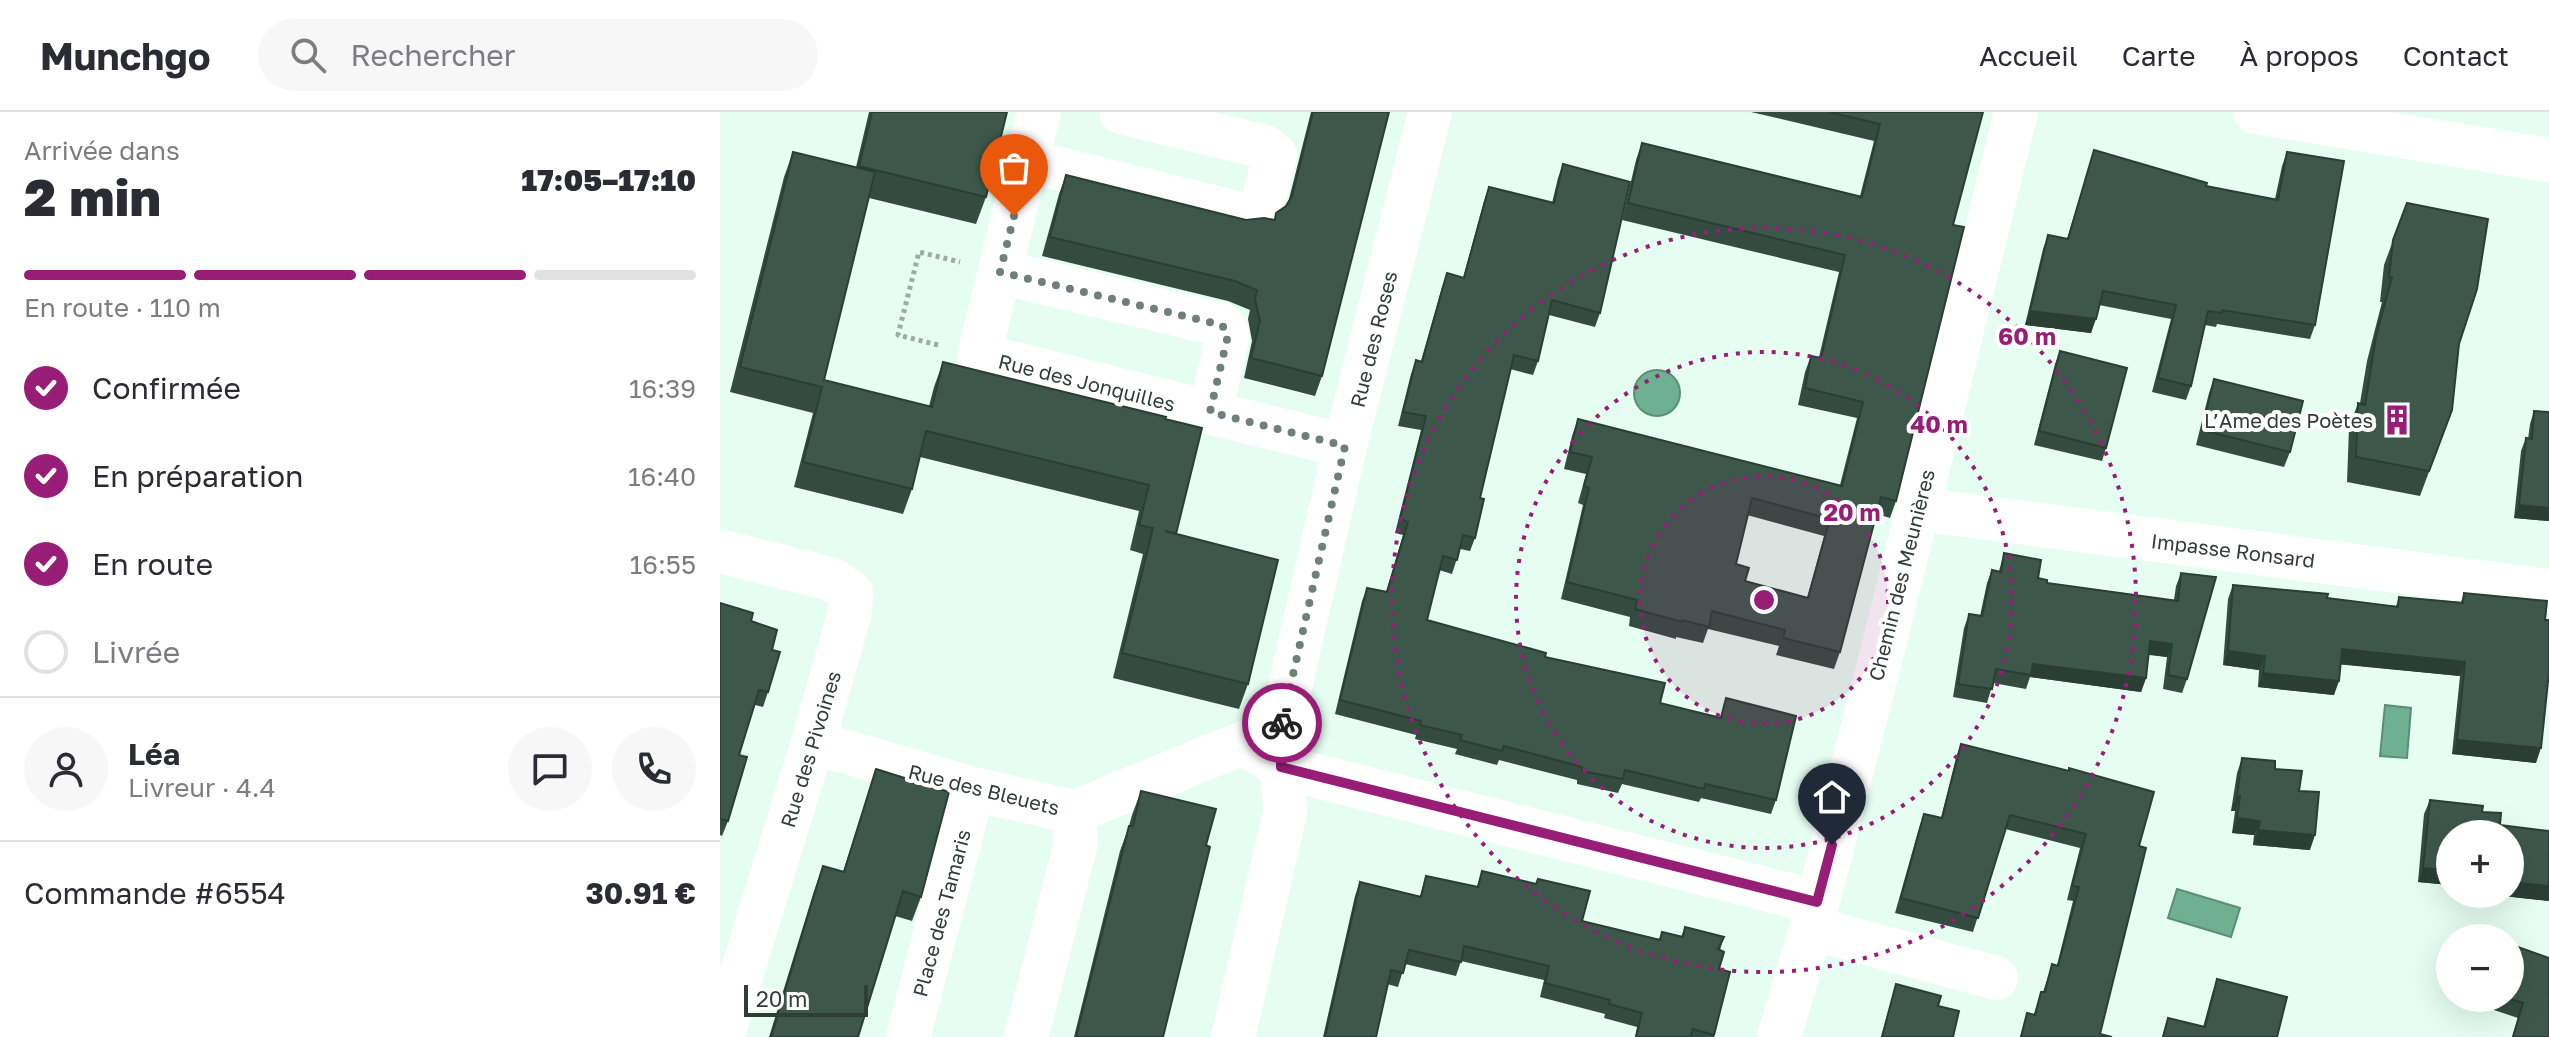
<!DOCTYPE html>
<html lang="fr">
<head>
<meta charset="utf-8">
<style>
  :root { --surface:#fff; --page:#f7f7f7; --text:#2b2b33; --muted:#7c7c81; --line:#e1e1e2; --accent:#981d76 }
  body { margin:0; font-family:"Golos Text",sans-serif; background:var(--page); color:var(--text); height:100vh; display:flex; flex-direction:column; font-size:30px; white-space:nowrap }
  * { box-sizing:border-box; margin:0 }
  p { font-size:26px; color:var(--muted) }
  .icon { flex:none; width:44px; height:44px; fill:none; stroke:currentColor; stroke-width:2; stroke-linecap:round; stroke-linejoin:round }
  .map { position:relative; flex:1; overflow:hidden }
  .details { display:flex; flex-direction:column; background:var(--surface); width:720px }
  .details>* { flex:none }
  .buttons { position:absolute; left:1716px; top:708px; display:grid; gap:16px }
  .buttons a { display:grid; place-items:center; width:88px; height:88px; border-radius:50%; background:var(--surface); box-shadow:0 8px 32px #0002; font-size:40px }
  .scale { position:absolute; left:24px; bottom:20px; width:124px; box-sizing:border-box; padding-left:8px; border:4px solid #303c36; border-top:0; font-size:22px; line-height:28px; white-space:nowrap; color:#303c36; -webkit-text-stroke:6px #fff; paint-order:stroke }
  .pin { position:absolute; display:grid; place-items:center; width:68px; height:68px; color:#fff; margin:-82px -34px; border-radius:50% 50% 50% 0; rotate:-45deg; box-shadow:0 0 8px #0007 }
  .pin .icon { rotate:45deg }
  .courier { position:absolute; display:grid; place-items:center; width:80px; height:80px; margin:-40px; border:6px solid #981d76; border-radius:50%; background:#fff; color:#222; box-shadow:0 2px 10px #0007 }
  .overview em { font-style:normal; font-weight:800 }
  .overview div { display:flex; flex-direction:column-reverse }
  .overview { display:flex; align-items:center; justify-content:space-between; height:136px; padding:0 24px }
  h1 { font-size:52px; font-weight:800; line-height:60px }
  .bar { display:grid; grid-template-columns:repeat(4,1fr); gap:12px 8px; align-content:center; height:96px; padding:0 24px }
  .bar i { height:10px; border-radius:6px; background:var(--line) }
  .bar .current { background:var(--accent) }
  .bar p { grid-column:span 4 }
  .line { display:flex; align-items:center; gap:20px; padding:0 24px; border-top:2px solid var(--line) }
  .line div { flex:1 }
  .round { display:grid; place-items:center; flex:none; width:84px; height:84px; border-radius:42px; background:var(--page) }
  ol { padding:0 24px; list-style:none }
  li { display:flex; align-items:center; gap:24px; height:88px }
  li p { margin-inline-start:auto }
  li .icon { padding:8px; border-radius:50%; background:var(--accent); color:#fff; stroke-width:4 }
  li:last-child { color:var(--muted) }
  li i { width:44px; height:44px; border:4px solid var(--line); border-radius:50% }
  header { display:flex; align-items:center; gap:48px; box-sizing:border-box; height:112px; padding:0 40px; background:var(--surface); border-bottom:2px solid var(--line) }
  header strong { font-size:38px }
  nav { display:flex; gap:44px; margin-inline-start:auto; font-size:28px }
  .search { width:560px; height:72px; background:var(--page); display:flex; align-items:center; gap:20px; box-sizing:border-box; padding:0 28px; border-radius:44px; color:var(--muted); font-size:30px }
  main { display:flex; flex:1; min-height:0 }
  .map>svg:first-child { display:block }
  .water { fill:#6fb091; stroke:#5c8d76; stroke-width:2 }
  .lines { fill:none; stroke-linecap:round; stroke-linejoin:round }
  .path { stroke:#99ada2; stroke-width:5; stroke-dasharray:4 4; stroke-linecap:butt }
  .minor { stroke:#fff; stroke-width:44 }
  .wall { fill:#344c40; fill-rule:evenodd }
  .shaded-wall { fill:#2b3e34 }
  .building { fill:#3d584b; stroke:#2b3e34; stroke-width:2; fill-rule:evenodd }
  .done { stroke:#6f8077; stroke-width:8; stroke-dasharray:0 14.4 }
  .route { stroke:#981d76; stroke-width:10 }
  .ring { fill:none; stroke:#981d76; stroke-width:4; stroke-dasharray:4 8 }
  .labels { text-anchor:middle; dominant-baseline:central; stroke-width:8; stroke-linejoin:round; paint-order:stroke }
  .street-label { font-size:20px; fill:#303c36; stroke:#fff }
  .poi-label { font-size:20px; fill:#303c36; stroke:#fff; text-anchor:end }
  .centre { fill:#981d76; stroke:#fff; stroke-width:4 }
  .ring-label { font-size:24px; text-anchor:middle; font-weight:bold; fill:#981d76; stroke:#fff; stroke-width:8; stroke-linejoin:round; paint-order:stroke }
</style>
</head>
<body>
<header>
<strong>Munchgo</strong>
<div class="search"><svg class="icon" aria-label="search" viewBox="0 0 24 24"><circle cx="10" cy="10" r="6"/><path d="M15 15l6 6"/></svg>Rechercher</div>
<nav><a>Accueil</a><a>Carte</a><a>À propos</a><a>Contact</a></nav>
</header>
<main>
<section class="details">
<div class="overview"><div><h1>2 min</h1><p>Arrivée dans</p></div><em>17:05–17:10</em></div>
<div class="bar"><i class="current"></i><i class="current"></i><i class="current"></i><i></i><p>En route · 110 m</p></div>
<ol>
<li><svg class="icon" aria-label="check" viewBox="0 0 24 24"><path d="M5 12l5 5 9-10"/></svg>Confirmée<p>16:39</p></li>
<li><svg class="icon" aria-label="check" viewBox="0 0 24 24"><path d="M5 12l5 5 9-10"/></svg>En préparation<p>16:40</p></li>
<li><svg class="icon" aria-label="check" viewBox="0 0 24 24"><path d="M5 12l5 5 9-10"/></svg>En route<p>16:55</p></li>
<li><i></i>Livrée</li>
</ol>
<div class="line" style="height:144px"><a class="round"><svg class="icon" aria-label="person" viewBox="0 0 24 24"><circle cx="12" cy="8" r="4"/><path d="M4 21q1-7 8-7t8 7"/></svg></a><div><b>Léa</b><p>Livreur · 4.4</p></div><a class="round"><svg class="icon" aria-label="chat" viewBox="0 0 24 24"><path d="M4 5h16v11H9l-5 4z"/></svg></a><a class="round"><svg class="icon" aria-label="phone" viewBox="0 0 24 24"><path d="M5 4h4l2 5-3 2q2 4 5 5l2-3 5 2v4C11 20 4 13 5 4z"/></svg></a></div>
<div class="line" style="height:104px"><div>Commande #6554</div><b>30.91 €</b></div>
</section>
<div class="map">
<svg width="1829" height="925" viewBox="0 0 1829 925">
  <rect width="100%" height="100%" fill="#e5fef1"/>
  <path class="water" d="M914 281a23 23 0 1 1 46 0a23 23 0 1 1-46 0Z
    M1665 593 1691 596 1687 646 1660 644Z
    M1457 777 1520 796 1511 825 1448 806Z"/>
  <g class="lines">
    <path class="path" d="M218 233 178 223 199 140 240 150"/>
    <path class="minor" d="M319 0 259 243 625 334
      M1535 0 1829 48
      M308 49 525 103 541 97 555 43 545 35 401 0
      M280 160 502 213 508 223 490 300
      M1198 397 1829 479
      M0 439 111 467 131 481 130 500 93 630 2 925
      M93 630 253 677 354 700 523 631 561 655 1097 790
      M1091 816 1276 866
      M188 925 253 677
      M306 925 356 731 354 700
      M513 925 565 701 560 619 625 334 710 0
      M1059 925 1091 816 1164 533 1296 0"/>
  </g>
  <path class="wall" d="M149 0H287L266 85 256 112 149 86 104 268 209 294 214 275 223 250 445 307 456 422 528 572 519 597 393 566 423 442 410 438 419 399 200 345 192 377 183 402 74 375 93 301 10 280 64 65 73 40 136 55Z
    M591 0H669L602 264 595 284 524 266 532 229 528 207 530 198 508 189 322 144 339 82 346 63 526 108H554L556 101 566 94 568 91Z
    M1031 0H1263L1233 113 1176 389 1170 406 1157 402 1120 540 1114 557 1056 543 1059 534 988 517 983 531 956 525V527L909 514 910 505 841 487 863 393 858 391 866 362 844 357 852 324 858 307 1120 373 1137 306 1078 293 1085 260 1091 244 1099 245 1119 160 902 108 916 48 922 31 1140 84 1154 29ZM1027 403 1104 424 1087 486 1025 469 1016 452Z
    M1374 38 1486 74 1555 87 1562 54 1567 40 1595 213 1590 227 1497 212 1496 215 1485 213 1471 274 1466 288 1432 280 1451 207 1379 193 1371 221 1305 213 1323 137 1328 123 1347 127Z
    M843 52 880 201 875 215 829 203 818 249 813 263 790 257 760 386 755 426 750 439 740 437 732 462 719 458 707 508 825 545 940 591 1000 606 1006 586 1056 688 1051 702 981 686 979 690 902 672 898 681 857 672V668L779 648 777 653 735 642 737 637 695 627 696 623 615 602 642 489 647 476 666 480 683 423 675 421 701 318 678 314 691 262 696 248 701 249 722 175 727 161 743 166 764 89 769 75 832 91 838 66Z
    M1687 91 1739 232 1732 298 1700 384 1627 370 1629 316 1638 291H1640L1647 249 1662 190H1660L1664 153Z
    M1340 239 1386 336 1382 349 1314 333 1335 252Z
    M1494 267 1570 340 1564 355 1476 333 1489 281Z
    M1814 299 1829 409 1794 406 1801 339 1806 326 1808 327 1810 312Z
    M1284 441 1318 466 1327 471 1454 488 1456 474 1461 461 1467 567 1462 581 1443 577 1447 545 1429 543 1426 566 1421 580 1310 565 1306 577 1273 571 1267 591 1233 585 1244 516 1249 502 1260 504 1267 471 1272 458 1279 459Z
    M1513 473 1607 486 1676 494 1679 485 1741 490 1744 481 1825 508 1816 651 1732 642 1740 564 1620 552 1614 583 1538 575 1539 558 1503 553 1508 487Z
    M0 491 31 509 52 538 48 580 43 595 35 593 19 643 8 709 2 724 0 723Z
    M1241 632 1348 659 1349 656 1419 734 1380 922 1392 925H1300L1307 901 1314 902 1321 880H1323L1332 852 1337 853 1353 789 1347 788 1360 736 1285 717 1253 820 1175 801 1199 716 1204 702 1221 706 1236 646Z
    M1522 646 1555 657 1579 679 1590 738 1533 733 1534 723 1512 721 1515 699H1511L1517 661Z
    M156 657 201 785 192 809 175 804 138 925H49L94 779 103 754 123 760Z
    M421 679 486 733 443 925H354L400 739 409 714 412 703Z
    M1710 688 1763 694 1762 700 1781 701 1780 713 1829 719V789L1783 784V782H1790V722H1730V773L1698 770 1704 702Z
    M762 759 862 809 939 827 942 820 961 825 965 815 1004 825 1000 838 999 857 1010 860 994 925H915L917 915 884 906 885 902 820 885 824 868 741 849 736 864 685 852 678 875 667 872 656 925H603L635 784 640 770 700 784 706 764 757 775Z
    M1829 846V925H1792L1798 906 1774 898 1778 886H1790Z
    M1497 867 1557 925H1442L1448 906 1483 915 1492 882Z
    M1176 872 1218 894 1233 925H1161Z"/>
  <path class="shaded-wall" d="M1310 199 1376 207 1371 221 1305 213Z
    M1799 393 1829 396V409L1794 406Z
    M1430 529 1452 532 1447 545 1426 542Z
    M1622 537 1745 550 1740 564 1616 552Z
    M1508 539 1545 544 1539 558 1503 553Z
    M1313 552 1426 566 1421 580 1310 565Z
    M1543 561 1619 569 1614 583 1538 575Z
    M1737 628 1821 636 1816 651 1732 642Z
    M1517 684H1520L1515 699H1511Z
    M1517 706 1540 709 1534 723 1512 721Z
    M1538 718 1595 723 1590 738 1533 733Z
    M1703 756 1730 759V773L1698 770Z
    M1790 770 1829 774V789L1783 784 1784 782H1790Z"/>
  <path class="building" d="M152 0H287L266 85 139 54Z
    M593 0H669L602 264 531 246 540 209 535 187 537 178 515 169 330 125 346 63 526 108 544 106 555 108 556 101 566 94 572 84Z
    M1109 0H1263L1233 113 1244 115 1176 389 1161 385 1120 540 1063 526 1065 518 992 499 989 515 962 508V510L915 497 917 488 847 470 869 376 864 374 872 345 850 340 858 307 1122 374 1143 290 1085 276 1091 244 1101 246 1125 143 908 91 922 31 1142 85 1160 12ZM1032 386 1110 407 1088 486 1025 469 1029 456 1016 452Z
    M1374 38 1487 71 1486 74 1558 88 1567 40 1624 49 1595 213 1502 198 1501 201 1488 199 1471 274 1438 266 1456 193 1383 179 1376 207 1310 199 1328 123 1348 127Z
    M73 40 155 60 104 268 212 295 223 250 446 305 445 307 482 316 456 422 445 419 558 448 528 572 402 541 433 416 419 413 429 373 206 319 192 377 83 350 102 275 20 255Z
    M843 52 910 70 880 201 832 188 818 249 794 243 760 386 764 387 755 426 743 423 737 448 723 444 707 508 826 541 825 545 945 571 940 591 1001 606 1006 586 1076 604 1056 688 985 672 984 677 905 658 903 667 862 659V655L784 634 782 639 740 628 742 623 700 613 701 609 620 588 647 476 667 480 688 410 680 407 706 304 683 300 696 248 702 250 727 161 744 166 769 75 834 91Z
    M1687 91 1768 107 1757 177 1739 232 1732 298 1709 359 1636 345 1638 291 1645 293 1656 224 1672 165H1669L1673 128Z
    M1340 239 1407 256 1386 336 1319 319Z
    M1494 267 1583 289 1570 340 1482 318Z
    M1814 299 1829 300V396L1799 393 1806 326 1812 327Z
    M1284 441 1321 448 1318 466 1327 468V471L1458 489 1461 461 1496 465 1467 567 1448 563 1452 532 1430 529 1426 566 1313 552 1311 563 1276 557 1272 577 1238 572 1249 502 1262 504 1272 458 1281 460Z
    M1513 473 1608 482 1607 486 1678 495 1679 485 1743 491 1744 481 1827 489 1825 508H1829V560L1821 636 1737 628 1745 550 1622 537 1619 569 1543 561 1545 544 1508 539Z
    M0 491 33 501 31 509 57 518 52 538 60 540 48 580 39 578 19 643 27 645 8 709 0 707Z
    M1241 632 1349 659V656L1434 680 1419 734 1426 736 1380 922 1392 925H1301L1307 901 1315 903 1321 880H1325L1332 852 1338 854 1359 775 1352 774 1366 722 1290 703 1258 806 1181 786 1204 702 1222 706Z
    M1522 646 1555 649V657L1582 659 1579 679 1599 680 1595 723 1538 718 1540 709 1517 706 1520 684H1517Z
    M156 657 229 680 201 785 183 779 138 925H51L103 754 124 760Z
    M421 679 496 697 486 733 490 735 443 925H356L409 714H413Z
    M1710 688 1763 694 1762 700 1781 701 1780 713 1829 719V774L1790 770V722H1730V759L1703 756Z
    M762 759 816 772 818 767 870 779 862 809 940 828 942 820 963 825 965 815 1004 825 998 837 1004 840 999 857 1010 860 994 923 973 917 970 925H916L922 901 889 892 890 888 825 871 829 854 744 834 741 850 689 838 683 861 671 858 656 925H605L640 770 701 785 706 764 758 775Z
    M1795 834 1829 846V925H1793L1803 891 1787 886H1790V849Z
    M1497 867 1567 885 1557 925H1443L1448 906 1485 915Z
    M1176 872 1221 884 1218 894 1239 899 1233 925H1162Z"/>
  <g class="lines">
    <path class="done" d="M294 104 280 160 502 213 508 223 490 300 625 334 562 611"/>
    <path class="route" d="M562 611 561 655 1097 790 1112 733"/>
  </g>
  <circle cx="1044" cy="488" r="124" fill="#981d76" fill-opacity=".12"/>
  <g class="ring">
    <circle cx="1044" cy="488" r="124"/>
    <circle cx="1044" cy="488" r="248"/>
    <circle cx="1044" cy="488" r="372"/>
  </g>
  <defs>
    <g id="building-bare" transform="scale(2.4)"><path d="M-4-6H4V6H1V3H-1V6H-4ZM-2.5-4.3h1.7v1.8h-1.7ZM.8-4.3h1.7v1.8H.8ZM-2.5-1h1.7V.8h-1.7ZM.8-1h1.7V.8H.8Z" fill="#981d76" stroke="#fff" stroke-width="2.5" paint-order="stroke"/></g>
  </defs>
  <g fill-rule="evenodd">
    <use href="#building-bare" x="1677" y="308"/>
  </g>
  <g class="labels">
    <g class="street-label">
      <text transform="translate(653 227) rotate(-76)">Rue des Roses</text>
      <text transform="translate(367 270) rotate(14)">Rue des Jonquilles</text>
      <text transform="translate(1513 438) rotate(7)">Impasse Ronsard</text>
      <text transform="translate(1181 463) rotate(-76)">Chemin des Meunières</text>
      <text transform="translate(90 637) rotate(-73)">Rue des Pivoines</text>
      <text transform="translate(264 677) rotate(14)">Rue des Bleuets</text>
      <text transform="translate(221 801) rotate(-75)">Place des Tamaris</text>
    </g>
    <g class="poi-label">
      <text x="1653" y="308">L’Ame des Poètes</text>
    </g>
  </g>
  <circle cx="1044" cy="488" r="12" class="centre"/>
  <g class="ring-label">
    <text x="1307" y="233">60 m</text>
    <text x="1219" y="321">40 m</text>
    <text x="1132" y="409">20 m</text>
  </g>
</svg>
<div class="buttons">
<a>+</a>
<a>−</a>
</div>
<div class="scale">20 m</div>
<div class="pin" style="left:294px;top:104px;background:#ea580c"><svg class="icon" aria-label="bag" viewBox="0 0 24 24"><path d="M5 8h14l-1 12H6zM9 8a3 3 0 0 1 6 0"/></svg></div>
<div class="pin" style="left:1112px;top:733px;background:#1f2937"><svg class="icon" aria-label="home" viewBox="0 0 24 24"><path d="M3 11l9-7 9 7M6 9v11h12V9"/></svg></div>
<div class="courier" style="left:562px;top:611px"><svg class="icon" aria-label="bike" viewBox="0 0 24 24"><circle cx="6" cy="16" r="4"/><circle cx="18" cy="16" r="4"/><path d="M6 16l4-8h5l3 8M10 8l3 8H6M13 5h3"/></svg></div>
</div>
</main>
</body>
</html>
